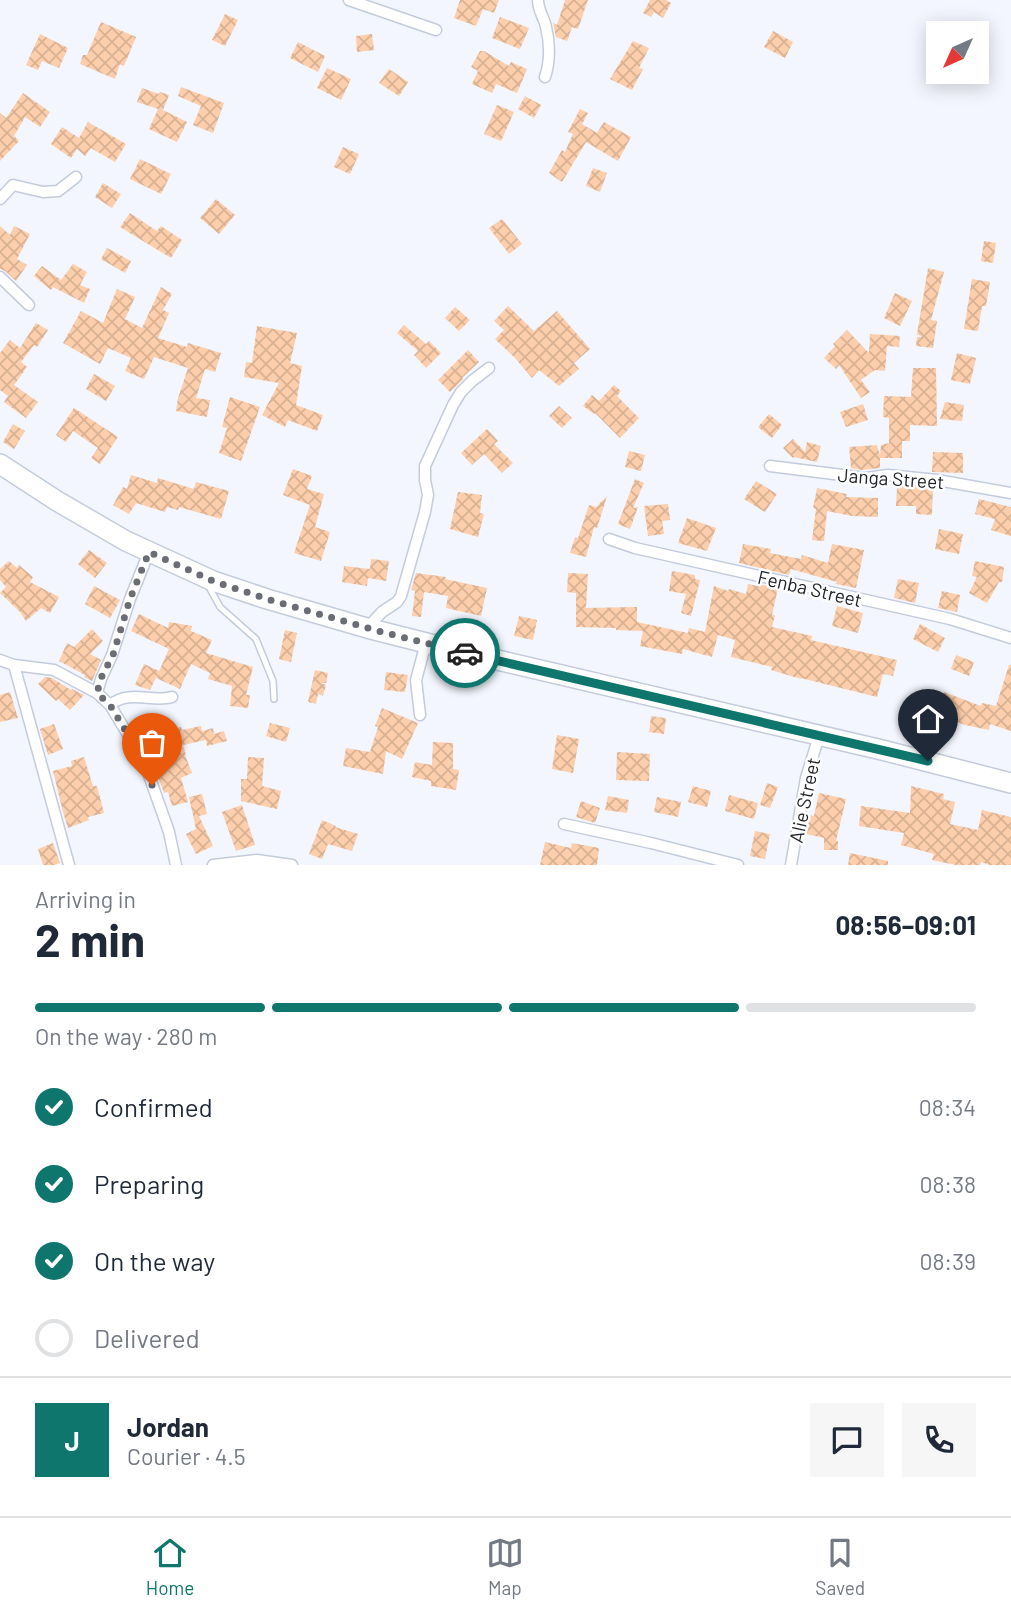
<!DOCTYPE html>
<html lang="en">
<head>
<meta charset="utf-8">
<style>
  :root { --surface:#fff; --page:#f6f6f7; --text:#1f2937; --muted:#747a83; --line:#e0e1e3; --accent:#0f766e }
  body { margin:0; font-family:Barlow,sans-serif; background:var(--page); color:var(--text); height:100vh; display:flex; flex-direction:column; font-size:26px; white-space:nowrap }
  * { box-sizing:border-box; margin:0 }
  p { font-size:23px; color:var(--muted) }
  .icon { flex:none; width:38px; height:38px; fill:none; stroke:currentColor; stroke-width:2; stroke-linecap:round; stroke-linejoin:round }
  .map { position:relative; height:865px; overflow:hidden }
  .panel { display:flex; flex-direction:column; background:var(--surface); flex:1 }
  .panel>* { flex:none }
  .needle { width:46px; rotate:225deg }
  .buttons { position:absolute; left:926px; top:21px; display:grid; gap:14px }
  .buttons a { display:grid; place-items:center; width:63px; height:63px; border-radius:0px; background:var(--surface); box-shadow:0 4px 18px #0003; font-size:35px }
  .pin { position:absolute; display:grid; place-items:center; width:60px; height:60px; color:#fff; margin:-72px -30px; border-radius:50% 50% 50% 0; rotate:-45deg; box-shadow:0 0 7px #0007 }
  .pin .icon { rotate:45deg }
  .courier { position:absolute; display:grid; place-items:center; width:70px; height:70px; margin:-35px; border:5px solid #0f766e; border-radius:50%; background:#fff; color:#222; box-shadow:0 2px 9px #0007 }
  .summary em { font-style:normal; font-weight:700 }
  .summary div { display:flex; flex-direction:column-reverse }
  .summary { display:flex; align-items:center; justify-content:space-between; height:119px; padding:0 35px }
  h1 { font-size:46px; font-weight:700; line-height:52px }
  .bar { display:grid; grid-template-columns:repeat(4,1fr); gap:10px 7px; align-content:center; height:84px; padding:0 35px }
  .bar i { height:9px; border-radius:5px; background:var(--line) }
  .bar .current { background:var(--accent) }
  .bar p { grid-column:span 4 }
  .line { display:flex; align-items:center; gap:18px; padding:0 35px; border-top:2px solid var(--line) }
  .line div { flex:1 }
  .round { display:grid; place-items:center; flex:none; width:74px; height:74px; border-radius:0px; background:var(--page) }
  ol { padding:0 35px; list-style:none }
  li { display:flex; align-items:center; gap:21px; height:77px }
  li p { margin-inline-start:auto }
  li .icon { padding:7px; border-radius:50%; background:var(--accent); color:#fff; stroke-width:4 }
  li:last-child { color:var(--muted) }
  li i { width:38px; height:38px; border:4px solid var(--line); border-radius:50% }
  .menu { display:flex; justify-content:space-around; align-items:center; height:98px; border-top:2px solid var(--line); background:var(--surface); font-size:19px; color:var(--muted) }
  .menu a { display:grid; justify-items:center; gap:4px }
  .menu .current { color:var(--accent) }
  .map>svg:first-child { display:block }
  .building { fill:url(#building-cross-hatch) }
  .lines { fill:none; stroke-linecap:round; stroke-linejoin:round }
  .lane-casing { stroke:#c3cbdd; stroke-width:8 }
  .street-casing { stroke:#c3cbdd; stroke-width:13 }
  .highway-casing { stroke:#c3cbdd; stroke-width:22 }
  .lane { stroke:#fff; stroke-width:5 }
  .street { stroke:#fff; stroke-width:10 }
  .highway { stroke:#fff; stroke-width:19 }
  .done { stroke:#6a6d74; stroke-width:7; stroke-dasharray:0 12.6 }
  .route { stroke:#0f766e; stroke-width:9 }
  .labels { text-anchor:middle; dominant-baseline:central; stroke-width:5; stroke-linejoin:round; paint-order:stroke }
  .street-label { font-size:19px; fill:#20232a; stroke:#fff }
</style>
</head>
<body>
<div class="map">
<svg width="1011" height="865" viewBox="0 0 1011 865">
  <defs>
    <pattern id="building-cross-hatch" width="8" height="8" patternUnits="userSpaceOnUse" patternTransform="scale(1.75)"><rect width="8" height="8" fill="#fdceab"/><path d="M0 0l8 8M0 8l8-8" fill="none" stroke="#d9b193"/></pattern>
  </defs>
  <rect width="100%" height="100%" fill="#f3f6fe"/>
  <path class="building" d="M460 0H499L494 13 483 9 476 26 454 18Z
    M565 0H588L578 29 572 27 567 41 556 37 553 23 557 25Z
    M650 0H666L671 3 663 18 654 12 651 17 643 13Z
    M225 14 238 20 225 46 212 40Z
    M500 17 529 28 520 49 492 38Z
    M101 22 136 37 124 66 120 64 115 79 80 64 83 55H87Z
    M773 31 793 42 785 58 764 47Z
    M40 34 68 48 59 68 42 61 38 70 26 65Z
    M372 34 374 50 357 52 356 36Z
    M633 41 649 48 639 68 643 69 632 90 610 79Z
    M298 42 325 56 318 72 290 58Z
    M480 51H484L509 66 511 62 527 69 517 93 496 84 492 93 472 84 478 71 471 67Z
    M327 68 351 79 341 100 317 88Z
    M389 69 408 82 399 96 379 83Z
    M181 87 224 103 213 133 193 125 201 106 178 96Z
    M142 88 159 94 160 92 169 95 163 110 187 122 177 142 149 129 158 109 137 102Z
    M23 93 50 112 40 127 25 117 14 136 19 141 0 161V113L6 118Z
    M525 96 541 105 534 118 518 109Z
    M497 105 514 112 501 141 484 134Z
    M580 109 588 113 582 124 597 133 604 122 631 137 618 161 586 142 562 182 549 173 562 150 565 152 573 134 568 132Z
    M88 122 126 144 115 162 91 148 85 156 77 149 71 158 51 144 62 127 79 138Z
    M343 147 359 154 350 174 334 167Z
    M140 159 171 174 161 194 130 179Z
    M593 168 607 173 600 192 586 186Z
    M103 183 121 194 112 208 95 197Z
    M216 199 235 215 219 234 200 218Z
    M130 213 157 231 161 226 182 240 171 258 120 227Z
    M502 219 522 244 509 254 489 228Z
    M0 226 10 235 14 226 30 234 17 259 27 265 16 281 5 271 0 269Z
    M984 241 996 243 993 263 981 261Z
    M107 248 131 261 125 273 101 259Z
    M73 264 87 272 80 285 90 289 84 303 53 287 51 290 34 276 42 266 61 280Z
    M928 268 944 272 931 320 937 321 933 348 916 346 917 337H922L917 334Z
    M972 279 990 282 986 306H982L978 331 964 329Z
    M161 287 172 294 163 310 169 313 158 338 187 347 188 343 221 353 215 372 205 369 196 398 210 400 207 417 176 411 178 398 188 368 154 357 144 379 125 371 131 358 108 348 100 364 63 343 81 311 103 323 117 289 135 297 125 319 142 328Z
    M895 293 912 301 900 326 884 318Z
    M508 306 534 331 557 311 590 349 574 363 579 369 559 386 539 370 532 378 515 358 495 339 504 330 494 321Z
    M455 307 470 320 459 331 445 318Z
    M36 323 48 330 37 347 34 345 21 362 27 367 14 385 38 402 26 418 4 402 8 396 0 390V353L10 340 20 348Z
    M404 325 426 344 429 341 441 353 426 368 414 355 418 351 397 333Z
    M257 326 297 333 290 363 302 366 296 405 323 415 317 431 288 420 285 427 262 415 279 383 244 377 246 362 252 363Z
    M847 330 869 353 870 334 900 336 899 347 887 346 885 371 875 370 861 380 870 392 861 398 839 365 836 369 824 358 835 346 833 344Z
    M468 350 479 362 462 378 463 379 450 392 438 380Z
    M957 353 976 358 970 384 951 380Z
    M913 368H936L937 426 910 425V441H902V458H880V468L862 470 851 468 849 447 877 445 880 455 881 445 889 443V418L883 417 884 396 911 397Z
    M94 374 115 386 106 401 86 389Z
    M614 385 621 391 617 396 639 418 620 438 595 413 594 414 583 406 592 395 599 401Z
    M230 397 260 407 241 461 219 453 227 428 222 427Z
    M945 402 964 405 962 421 940 419Z
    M863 404 868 420 846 427 840 412Z
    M559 406 572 418 562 428 549 416Z
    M74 408 118 437 100 464 91 458 98 448 73 431 66 442 56 435Z
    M769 414 782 425 772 438 758 427Z
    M13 424 25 431 14 449 3 442Z
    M487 429 498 441 494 444 513 463 502 473 484 454 472 465 461 453Z
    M793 439 805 452 807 442 821 446 817 462 794 457 793 458 783 448Z
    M629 451 645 455 641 471 625 467Z
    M933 452 963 453V473L932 472Z
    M293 469 312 476 307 489 324 494 315 527 330 532 321 561 294 553 310 505 283 495Z
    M131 475 157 483 158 478 194 489 196 482 229 491 221 519 179 507 178 510 167 507 165 512 136 503 129 514 113 505 123 487 127 489Z
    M635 479 644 483 633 508 638 507 630 529 618 524Z
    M756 481 777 494 765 512 744 499Z
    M897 486 933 487 932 515 916 514V506H896Z
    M817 488 847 494 846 497 878 498V517L852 516 827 511 824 541 812 540 816 509 813 508Z
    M458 492 482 495 480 513 484 514 478 537 450 529Z
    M607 496 597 528 594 527 586 557 570 553 575 537 578 538 589 505 596 507Z
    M979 499 1011 507V536L991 530 995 519 975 514Z
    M668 504 670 520 662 521 664 534 648 536 644 506Z
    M687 518 716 528 707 551 678 543Z
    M939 529 963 534 959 554 935 549Z
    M743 544 771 549 770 553 801 559 802 555 828 563 832 544 864 550 856 588 836 584 837 582 791 569 789 575 739 563Z
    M89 550 107 563 95 578 78 564Z
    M371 559 389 561 386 581 368 578 367 586 342 582 344 566 370 569Z
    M9 561 17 568 19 565 33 577 30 582 59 597 50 613 41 608 26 621 20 612 0 593 6 587 0 580V569Z
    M975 561 1004 567 1002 582H999L987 603 969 593 977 577 972 576Z
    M672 571 695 575V579L700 580 691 616 681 613 686 594 669 591Z
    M416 573 446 577 445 579 487 588 481 616 446 608 448 596 424 592 421 617 412 616 415 591 411 590Z
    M568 573 588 574 586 608 637 607V622L688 633 689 628 705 632 714 586 728 591 729 589 746 594 748 584 758 586V584L778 588 772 615H775L772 627 812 636 811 640 897 660 893 676 883 674 877 697 801 678V679L771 670 772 667 731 657 735 640 718 635 712 657 683 649 682 654 640 646 643 631 616 630V628L576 627V593L567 592Z
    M898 579 919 583 915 603 894 598Z
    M94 586 120 600 110 618 85 604Z
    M942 591 960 595 957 612 938 608Z
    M837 606 863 613 858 633 832 626Z
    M139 614 168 628 169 622 192 626 191 631 212 640 206 653 253 667 246 695H250L248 708 230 706 232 686 208 679 210 673 191 664 180 689 156 678 169 649 131 631Z
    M519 616 537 620 533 640 514 636Z
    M920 624 945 638 938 652 913 639Z
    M92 629 103 641 90 654 101 660 92 681 84 677 85 675 59 661 67 643 74 647Z
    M285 630 297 633 291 662 279 659Z
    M956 655 974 662 969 676 951 669Z
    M144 664 159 671 150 690 135 685Z
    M1009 665H1011V731L990 724 989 730 965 725 936 714 944 692 981 706 982 703 996 706Z
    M315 670 328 673 326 683H321L326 685 323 696 318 694 316 704 308 702Z
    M386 672 408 675 405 692 384 690Z
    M45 677 52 678 71 690 72 689 84 695 70 710 58 699 56 701 38 684Z
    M10 692 18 718 0 722V695Z
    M382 708 418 723 402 759 386 751 383 774 343 766 346 748 370 752 378 727 375 726Z
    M651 716 666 718 664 734 649 732Z
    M270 723 290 728 286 742 266 736Z
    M54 724 63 749 48 755 40 729Z
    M201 726 202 731 213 728 214 734 224 731 227 741 207 746 206 740 183 745 186 755H185L192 773 181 778 188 802 172 806 168 792 164 793 146 744 172 737 171 729 181 727 182 730Z
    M557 735 579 739 573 773 552 769Z
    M433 742 453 743V769L459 770 456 790 431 786V781L412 777 415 762 432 765Z
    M617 752 650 754 649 781 616 780Z
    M84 757 93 786H97L104 813 88 817 89 820 68 828 63 812 53 771 72 766 71 761Z
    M248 757 264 758 262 786 281 791 277 809 241 801V779H247Z
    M767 783 778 787 770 808 760 805Z
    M693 786 711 791 707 807 688 802Z
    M911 786 944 794 943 799 955 802 950 824 978 830 982 810 1011 817V865H990L981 862 980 865H956L932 860 934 854 901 845 904 833 859 826 861 806 910 813Z
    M819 793 846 799 836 841H838V850H824V838L806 834 810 815 814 816Z
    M202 794 207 814 199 816 213 846 196 854 186 834 196 829 189 797Z
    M729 795 758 803 754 819 725 811Z
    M608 796 629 800 627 813 605 810Z
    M657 797 681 802 678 817 654 812Z
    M581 801 600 808 595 823 576 817Z
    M242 805 255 845 236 851 222 812Z
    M322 820 336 826 335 827 358 834 352 851 328 844 322 859 309 854Z
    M755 831 770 834 765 859 750 856Z
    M545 842 571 848 572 843 599 848 597 865H540Z
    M53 843 60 863 54 865H43L38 849Z
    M850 853 888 861V865H848Z"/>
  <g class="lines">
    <g class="lane-casing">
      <path id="lane" d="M208 585 220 607 256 639 273 681 274 699"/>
    </g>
    <g class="street-casing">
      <path id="street" d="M349 0 436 30
        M538 0C538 11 544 17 546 27 550 43 550 62 545 77
        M0 199 13 185 43 192 58 191 76 177
        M0 277 29 305
        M770 466 866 478 888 475 937 480 1011 493
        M609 539 635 548 950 619 1011 638
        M367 628 382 612 397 602 401 596 425 512 428 495 425 480V466L453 405 461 392 472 381 489 368
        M0 660 14 665 54 670 97 693 110 705 144 761 169 832 176 865
        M14 665 69 865
        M97 693 101 679 112 655 130 599 149 552
        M110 705C130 689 152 703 172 697
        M420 715 416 680 426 643
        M564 824 651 843 738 865
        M213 865 257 860 292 865
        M791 865 806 778 819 736"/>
    </g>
    <g class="highway-casing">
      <path id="highway" d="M0 464 57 501 126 541 213 581 267 599 367 628 442 647 882 750 1011 783"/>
    </g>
    <use href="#lane" class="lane"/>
    <use href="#street" class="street"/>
    <use href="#highway" class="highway"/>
  </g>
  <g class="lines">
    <path class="done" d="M152 785 144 761 110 705 97 693 101 678 113 655 130 599 149 552 213 581 267 599 378 631 465 653"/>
    <path class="route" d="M465 653 928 761"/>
  </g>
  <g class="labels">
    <g class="street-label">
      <text transform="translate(891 478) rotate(4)">Janga Street</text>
      <text transform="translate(810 588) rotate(13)">Fenba Street</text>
      <text transform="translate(804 800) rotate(-78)">Alie Street</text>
    </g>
  </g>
</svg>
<div class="buttons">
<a><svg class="needle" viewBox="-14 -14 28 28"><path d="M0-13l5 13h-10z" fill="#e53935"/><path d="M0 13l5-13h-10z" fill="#747a83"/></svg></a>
</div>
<div class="pin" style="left:152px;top:785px;background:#ea580c"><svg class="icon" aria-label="bag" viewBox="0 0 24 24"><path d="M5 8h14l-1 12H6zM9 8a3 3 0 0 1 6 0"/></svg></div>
<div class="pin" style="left:928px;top:761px;background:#1f2937"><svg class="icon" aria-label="home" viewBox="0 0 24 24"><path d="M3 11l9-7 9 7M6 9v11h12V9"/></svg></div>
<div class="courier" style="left:465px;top:653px"><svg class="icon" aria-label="car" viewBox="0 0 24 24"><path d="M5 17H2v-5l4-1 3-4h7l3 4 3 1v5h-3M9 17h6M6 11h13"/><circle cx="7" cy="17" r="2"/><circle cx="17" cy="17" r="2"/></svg></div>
</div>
<section class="panel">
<div class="summary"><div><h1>2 min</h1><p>Arriving in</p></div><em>08:56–09:01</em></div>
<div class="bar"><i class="current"></i><i class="current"></i><i class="current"></i><i></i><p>On the way · 280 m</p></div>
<ol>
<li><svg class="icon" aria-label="check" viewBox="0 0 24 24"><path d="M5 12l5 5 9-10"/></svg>Confirmed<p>08:34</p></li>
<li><svg class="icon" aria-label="check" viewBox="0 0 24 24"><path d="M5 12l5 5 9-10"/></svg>Preparing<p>08:38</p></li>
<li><svg class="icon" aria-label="check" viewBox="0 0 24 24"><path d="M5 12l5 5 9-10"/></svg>On the way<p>08:39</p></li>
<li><i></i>Delivered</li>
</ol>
<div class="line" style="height:126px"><b class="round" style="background:var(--accent);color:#fff">J</b><div><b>Jordan</b><p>Courier · 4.5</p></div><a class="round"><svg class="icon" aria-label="chat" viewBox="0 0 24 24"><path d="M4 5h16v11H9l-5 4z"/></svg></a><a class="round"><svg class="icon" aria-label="phone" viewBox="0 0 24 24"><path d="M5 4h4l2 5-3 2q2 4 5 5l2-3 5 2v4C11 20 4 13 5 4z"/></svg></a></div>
</section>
<nav class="menu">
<a class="current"><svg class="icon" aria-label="home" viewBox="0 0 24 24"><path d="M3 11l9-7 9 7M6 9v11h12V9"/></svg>Home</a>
<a><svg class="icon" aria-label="map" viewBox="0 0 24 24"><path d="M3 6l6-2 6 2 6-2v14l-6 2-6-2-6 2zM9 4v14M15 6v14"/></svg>Map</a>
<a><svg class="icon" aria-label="saved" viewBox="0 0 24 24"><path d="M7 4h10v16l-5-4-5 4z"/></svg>Saved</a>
</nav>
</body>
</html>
